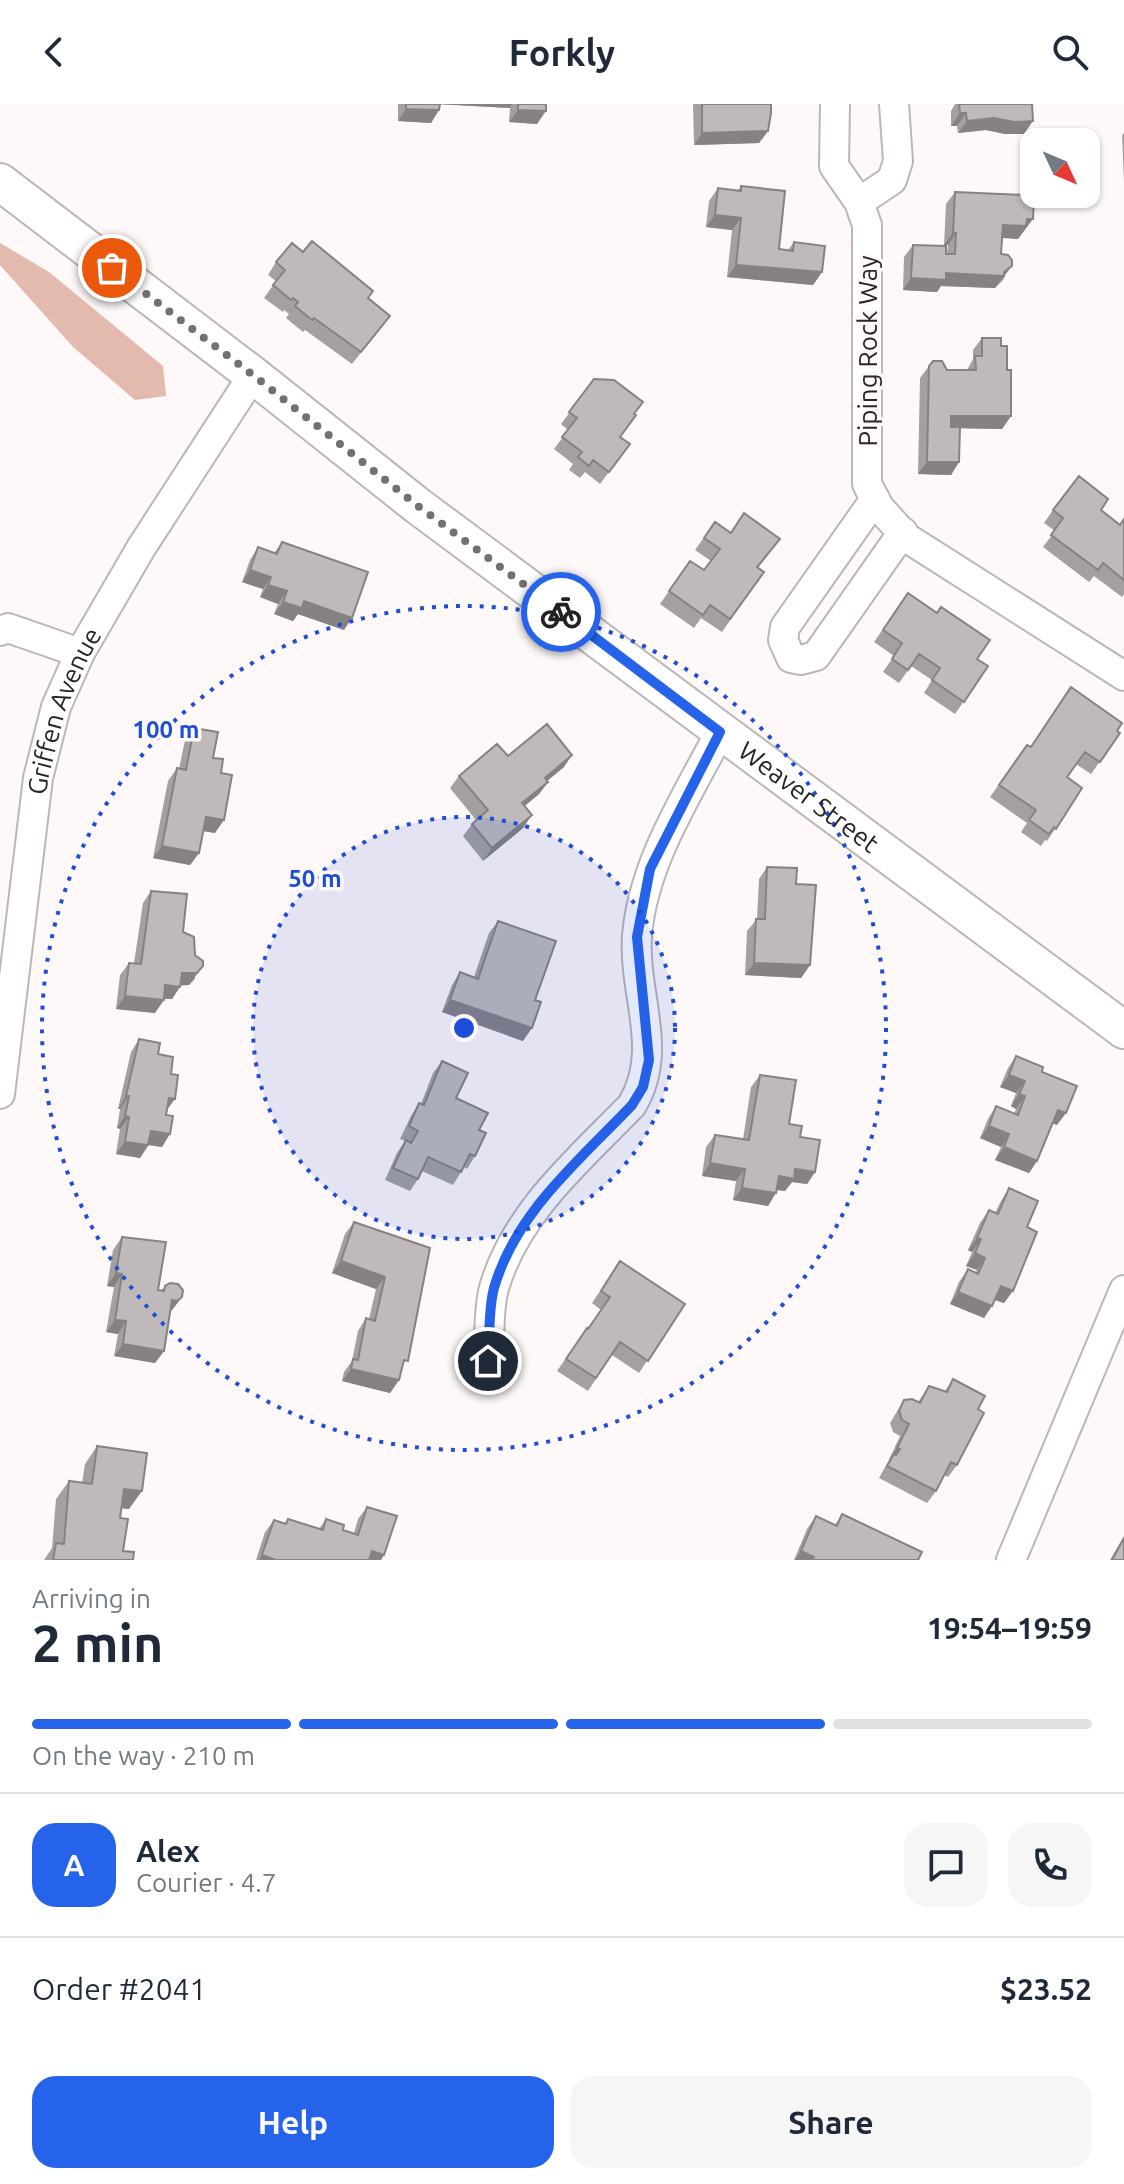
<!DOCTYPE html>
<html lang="en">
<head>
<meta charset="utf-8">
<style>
  :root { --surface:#fff; --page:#f6f6f7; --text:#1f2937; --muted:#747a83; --line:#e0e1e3; --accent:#2563eb }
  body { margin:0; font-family:Ubuntu,sans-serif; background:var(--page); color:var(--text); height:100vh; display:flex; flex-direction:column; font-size:30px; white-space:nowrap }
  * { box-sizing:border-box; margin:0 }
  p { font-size:26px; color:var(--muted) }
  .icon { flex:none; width:44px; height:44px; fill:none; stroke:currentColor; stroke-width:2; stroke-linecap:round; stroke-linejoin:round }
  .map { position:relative; height:1456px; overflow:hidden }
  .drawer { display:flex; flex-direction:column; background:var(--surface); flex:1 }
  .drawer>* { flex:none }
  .needle { width:52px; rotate:134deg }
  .controls { position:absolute; left:1020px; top:24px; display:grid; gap:16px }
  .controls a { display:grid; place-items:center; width:80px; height:80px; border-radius:16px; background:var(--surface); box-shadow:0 2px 6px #0004; font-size:40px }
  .pin { position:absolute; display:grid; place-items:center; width:68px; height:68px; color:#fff; margin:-34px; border:4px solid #fff; border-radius:50%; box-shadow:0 2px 8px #0007 }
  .courier { position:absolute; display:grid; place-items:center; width:80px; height:80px; margin:-40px; border:6px solid #2563eb; border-radius:50%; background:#fff; color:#222; box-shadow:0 2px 10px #0007 }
  .head em { font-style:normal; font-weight:600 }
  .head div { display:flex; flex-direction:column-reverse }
  .head { display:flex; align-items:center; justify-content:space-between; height:136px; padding:0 32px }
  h1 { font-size:52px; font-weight:600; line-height:60px }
  .bar { display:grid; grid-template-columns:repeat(4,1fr); gap:12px 8px; align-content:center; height:96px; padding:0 32px }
  .bar i { height:10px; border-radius:6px; background:var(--line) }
  .bar .on { background:var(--accent) }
  .bar p { grid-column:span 4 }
  .line { display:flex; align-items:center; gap:20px; padding:0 32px; border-top:2px solid var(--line) }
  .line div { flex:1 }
  .round { display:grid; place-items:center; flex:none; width:84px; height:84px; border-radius:24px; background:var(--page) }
  .cta { display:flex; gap:16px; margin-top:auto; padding:16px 32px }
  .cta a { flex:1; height:92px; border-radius:24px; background:var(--accent); color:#fff; font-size:32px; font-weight:600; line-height:92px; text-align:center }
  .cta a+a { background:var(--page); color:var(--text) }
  header { display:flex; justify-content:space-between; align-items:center; height:104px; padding:0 32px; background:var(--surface); font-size:36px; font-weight:600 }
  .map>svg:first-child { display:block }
  .forest { fill:#e4b9ae }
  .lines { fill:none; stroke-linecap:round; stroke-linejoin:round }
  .minor-casing { stroke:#bcb6b5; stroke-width:32 }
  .major-casing { stroke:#bcb6b5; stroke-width:40 }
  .minor { stroke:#fff; stroke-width:28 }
  .major { stroke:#fff; stroke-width:36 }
  .wall { fill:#a4a09f }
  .shaded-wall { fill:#868282 }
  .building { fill:#bfbab9; stroke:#868282; stroke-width:2 }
  .done { stroke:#73706f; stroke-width:8; stroke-dasharray:0 14.4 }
  .route { stroke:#2563eb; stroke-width:10 }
  .ring { fill:none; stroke:#1d4ed8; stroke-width:4; stroke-dasharray:4 8 }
  .labels { text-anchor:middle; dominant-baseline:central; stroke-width:7; stroke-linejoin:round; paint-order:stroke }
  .street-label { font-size:26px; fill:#282625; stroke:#fef9f8 }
  .centre { fill:#1d4ed8; stroke:#fef9f8; stroke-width:4 }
  .ring-label { font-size:24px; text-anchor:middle; font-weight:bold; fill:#1d4ed8; stroke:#fef9f8; stroke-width:7; stroke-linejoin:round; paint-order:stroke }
</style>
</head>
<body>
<header><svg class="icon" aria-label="back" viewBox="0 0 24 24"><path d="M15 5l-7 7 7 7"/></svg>Forkly<svg class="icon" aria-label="search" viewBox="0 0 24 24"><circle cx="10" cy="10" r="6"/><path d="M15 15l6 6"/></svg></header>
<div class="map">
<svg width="1124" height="1456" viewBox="0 0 1124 1456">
  <rect width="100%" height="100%" fill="#fef9f8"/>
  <path class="forest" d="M0 139 49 168 163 262 166 292 135 296 73 243 0 161Z"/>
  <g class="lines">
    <g class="minor-casing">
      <g id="minor">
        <path d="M835 0 834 62 859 98 867 121V380L879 403 907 434 1124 572"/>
        <path d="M859 98 892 76 898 57 894 0"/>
        <path d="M875 395 785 523 783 536 791 554 801 556 816 552 903 428"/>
        <path d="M0 527 8 524 80 549"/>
        <path id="s1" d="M0 990 38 674 56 603 80 549 141 444 253 271"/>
        <path d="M488 1257C490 1234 488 1206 494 1184 516 1108 579 1056 632 1001 665 946 633 891 637 832 643 758 687 693 720 628"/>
        <path d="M1011 1456 1124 1186"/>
      </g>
    </g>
    <g class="major-casing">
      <g id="major">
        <path id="s2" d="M0 78 253 271 418 402 1124 926"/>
      </g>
    </g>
    <use href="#minor" class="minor"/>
    <use href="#major" class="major"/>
  </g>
  <path class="wall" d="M398 0H546L537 20 509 18 510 4 440 0 439 6 431 19 398 17Z
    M693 0H771L768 27 759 39 694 41Z
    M955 0H1032L1024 30H1005L986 26 958 29 957 22H951V7Z
    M1124 29V77L1122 31Z
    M741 82 779 145 788 146 794 138 822 168 813 181 727 173 732 126 706 123 709 97 718 84 738 86Z
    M955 88 1025 127H1023L1018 135 1002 134 1001 150 1004 175 995 184 941 182 937 188 903 186 904 153 913 141 947 150 948 141H944L946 100Z
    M276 158 368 194 390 212 352 260 305 226 303 228 286 214 289 210 284 206 283 208 264 194 276 177 268 171Z
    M982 234 1001 242 1007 266 1011 312 1002 325 960 324 959 358 951 371 918 370 920 274 929 262 947 266H967L973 255V246Z
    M594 275 634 310 620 333 630 340 600 380 585 368 580 374 569 366 573 360 554 345 568 326 561 320Z
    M1053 406H1101L1120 421 1124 415V490L1122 493 1094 472 1089 478 1043 443 1055 427 1044 419Z
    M715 418 731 429 780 435 758 464 764 468 722 528 701 514 694 524 660 500 690 457 704 466 711 457 695 446Z
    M282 438 344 526 298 510 293 517 274 510 278 500 260 493 263 485 242 478 250 456 258 443 274 449Z
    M908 489 977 555 988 562 955 610 924 589 932 576 911 562 899 579 883 568 894 552 874 538Z
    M194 624 221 669 215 729 203 727 199 749 190 761 153 754 168 677 177 664 179 665 185 636Z
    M1117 627 1120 629 1091 670 1076 660 1067 673 1082 684 1047 737 1045 736 1041 742 1021 728 1027 719 990 693 1027 641 1030 643Z
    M508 652 564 663 547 677 548 678 539 690 524 702 523 724 483 757 463 732 472 720 476 716 450 684 459 672Z
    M767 763 796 780 810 861 801 874 745 871 747 827 757 815 759 775Z
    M151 787 183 828 195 875 189 881H180L172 895H164L155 909 116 905 120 871 129 859H134L143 799Z
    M498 817 535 896 523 937 442 908 452 881 460 868 474 873 489 829Z
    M139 935 158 950 167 1006 162 1043 149 1041 140 1054 116 1050 120 1025 117 1024 120 1005H118L131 948Z
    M1016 952 1042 968 1057 1021 1052 1019 1037 1057 1029 1069 995 1056 1001 1043 980 1034 988 1015 996 1002 1014 1010 1016 1005 1011 1002 1016 989 1000 983 1008 964Z
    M442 957 456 994 479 1026 475 1052 467 1065 464 1063 453 1081 422 1067 418 1075 410 1087 385 1076 397 1049 405 1037 400 1035 411 1012 419 999 421 1000 433 969Z
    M760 971 789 1020 800 1033 815 1068 807 1080 792 1078 785 1087 777 1086 768 1102 733 1096 736 1077 702 1072 706 1043 715 1031 743 1035 751 983Z
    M1009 1084 1027 1123 1004 1199 995 1196 984 1214 950 1200 959 1178 968 1165 976 1168 977 1166 966 1162 972 1148 968 1146 980 1119 989 1106 995 1109 1001 1097Z
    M354 1118 430 1144 399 1276 390 1289 342 1277 344 1268 352 1257 358 1227 366 1214 369 1215 376 1185 332 1169 345 1130Z
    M122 1133 158 1186 161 1187 165 1182 173 1205 170 1207 164 1247 155 1259 114 1252 118 1230 106 1228 114 1183 107 1182 113 1146Z
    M620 1157 685 1200 639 1269 612 1251 588 1287 557 1267 587 1224 588 1225 601 1206 592 1199Z
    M953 1275 978 1305 957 1361 948 1373 944 1371 936 1387 927 1399 879 1374 889 1356 900 1332 893 1328 890 1319 904 1296 918 1298 929 1282 945 1287Z
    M97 1342 129 1405 121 1404 120 1414 123 1447 133 1456H44L52 1444 56 1395 69 1377 82 1379 85 1360Z
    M367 1403 384 1451 381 1456H256L265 1428 274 1416 285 1419 288 1415 319 1425 326 1415 343 1426 354 1429 358 1415Z
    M842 1410 918 1456H794L807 1425 816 1412 835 1421Z
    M1124 1432V1456H1110Z"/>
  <path class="shaded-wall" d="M434 0H512L510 4Z
    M406 5 439 6 431 19 398 17Z
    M518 6 546 7 537 20 509 18Z
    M960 9H966L957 22H951Z
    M994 14 1033 17 1024 30H1005L986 26 958 29 967 17Z
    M768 27 759 39 694 41 702 29Z
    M715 111 741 114 732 126 706 123Z
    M1027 115H1033L1018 135 994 133 1003 121Z
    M953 129H956L948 141H944Z
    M736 161 822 168 813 181 727 173Z
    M1012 162 995 184 941 182 937 188 903 186 911 174 946 169 1004 168Z
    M951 312H1011L1002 325 943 324Z
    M927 358H959L951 371 918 370Z
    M250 466 271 473 263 485 242 478Z
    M268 481 287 487 278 500 260 493Z
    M304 497 352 514 344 526 298 510 293 517 274 510 283 498Z
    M572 651 564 663 536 686 545 674Z
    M548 678 539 690 513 712 522 699Z
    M532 711 523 724 483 757 492 744Z
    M206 713 224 716 215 729 197 726Z
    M162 742 199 749 190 761 153 754Z
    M754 859 810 861 801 874 745 871Z
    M203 862 189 881 173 882 182 869Z
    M165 881 180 883 172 895 157 894Z
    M125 892 164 896 155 909 116 905Z
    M450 896 532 924 523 937 442 908Z
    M1009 971 1025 977 1016 989 1000 983Z
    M1019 990 1025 992 1016 1005 1011 1002Z
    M126 992H129L120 1005H118Z
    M169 994 175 995 166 1007Z
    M1058 1006 1066 1009 1057 1021 1049 1018Z
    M125 1012 129 1013 120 1025 117 1024Z
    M989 1022 1009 1030 1001 1043 980 1034Z
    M151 1027 170 1030 162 1043 142 1040Z
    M125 1038 148 1041 140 1054 116 1050Z
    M1004 1043 1037 1057 1029 1069 995 1056Z
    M710 1059 745 1065 736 1077 702 1072Z
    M795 1065 815 1068 807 1080 792 1078 785 1087 770 1085 779 1072Z
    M742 1084 776 1089 768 1102 733 1096Z
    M977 1134 981 1135 972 1148 968 1146Z
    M975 1149 985 1154 977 1166 966 1162Z
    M341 1157 385 1173 376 1185 332 1169Z
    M116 1169 122 1170 114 1183 107 1182Z
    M1001 1182 1013 1187 1004 1199 992 1195Z
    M958 1188 992 1202 984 1214 950 1200Z
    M182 1193 173 1205 168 1209 172 1196Z
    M115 1216 126 1217 118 1230 106 1228Z
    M123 1240 164 1247 155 1259 114 1252Z
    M351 1265 399 1276 390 1289 342 1277Z
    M897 1344 900 1345 891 1357 894 1350 888 1356Z
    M124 1385 142 1387 129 1405 111 1403Z
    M372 1447 384 1451 381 1456H366Z
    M801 1447 814 1453 811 1456H795Z
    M262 1451 276 1456H259Z"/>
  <path class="building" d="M406 0H440L439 6 406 5Z
    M518 0H546V7L518 6Z
    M702 0H771V9L768 27 702 29Z
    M959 0H1032L1033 17 1014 18 994 14 967 17 966 9H960Z
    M741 82 785 87 779 145 793 147 794 138 825 142 822 168 736 161 741 114 715 111 718 84 741 87Z
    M955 88 1026 91V96H1034L1033 115H1027L1026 122 1003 121 1001 150 1008 151 1012 156V162L1004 168V172L946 169V176L911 174 913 141 946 142V150H955L956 129H953Z
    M312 137 373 187 368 194 390 212 361 248 314 214 312 216 295 202 298 198 293 194 291 196 273 181 285 166 276 158 292 139 303 148Z
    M982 234H1001V242H1007V266H1011V312H951V323H960L959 358H927L929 262 933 257H942L947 266H976L975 252H982Z
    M594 275 614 276 643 298 634 310 636 311 620 333 630 340 609 368 593 356 589 362 578 353 582 348 562 333 577 314 569 308Z
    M1079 372 1108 395 1101 406 1120 421 1124 415V476L1103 459 1098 466 1051 431 1063 414 1053 406Z
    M744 409 780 435 757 463 764 468 730 515 710 501 703 511 669 487 690 457 704 466 720 445 704 434 715 418 731 429Z
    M282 438 368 468 352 514 304 497 302 504 283 498 287 487 268 481 271 473 250 466 258 443 277 450Z
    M908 489 937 509 941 503 990 536 977 555 988 562 964 598 932 576 940 564 919 550 908 566 892 555 902 539 883 526Z
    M1071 583 1122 619 1117 627 1120 629 1100 658 1085 648 1067 673 1082 684 1056 725 1054 723 1049 730 1029 716 1036 706 999 681 1027 641 1031 643Z
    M547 620 572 651 545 674 548 678 522 699 532 711 492 744 472 720 488 706 459 672 497 640 508 652Z
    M194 624 218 628 213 654 223 655 221 669 232 671 224 716 206 713 199 749 162 742 177 664 186 666Z
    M767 763 797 764 796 780 816 781 810 861 754 859 756 815H765Z
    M151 787 187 790 183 828 194 833 195 851 203 857V862L197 869H182L180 883 165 881 164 896 125 892 129 859 141 860Z
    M498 817 556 837 535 896 541 898 532 924 450 896 460 868 478 875Z
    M139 935 160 939 158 950 173 953 171 970 178 971 175 995 169 994 166 1011 173 1012 170 1030 151 1027 148 1041 125 1038 129 1013 125 1012 129 992H126Z
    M1016 952 1043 963 1042 968 1077 982 1066 1009 1058 1006 1037 1057 1004 1043 1009 1030 989 1022 996 1002 1018 1011 1025 992 1019 990 1025 977 1009 971Z
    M442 957 468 969 456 994 488 1009 479 1026 486 1029 475 1052 470 1050 461 1068 428 1053 418 1075 393 1064 406 1036 411 1039 418 1027 409 1022 419 999 424 1001Z
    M760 971 796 976 789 1020 802 1022 800 1033 820 1036 815 1068 795 1065 794 1075 779 1072 776 1089 742 1084 745 1065 710 1059 715 1031 749 1036Z
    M1009 1084 1038 1097 1027 1123 1037 1128 1013 1187 1001 1182 992 1202 958 1188 968 1165 978 1170 985 1154 975 1149 981 1135 977 1134 989 1106 998 1110Z
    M354 1118 430 1144 408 1257 404 1256 399 1276 351 1265 353 1255 358 1256 366 1214 375 1217 385 1173 341 1157Z
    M122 1133 166 1138 158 1186 164 1187 165 1182 170 1179 178 1180 183 1186 182 1193 177 1197 172 1196 164 1247 123 1240 126 1217 115 1216 122 1170 116 1169Z
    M620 1157 685 1200 648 1257 620 1238 596 1274 566 1255 587 1224 588 1225 610 1193 601 1187Z
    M953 1275 985 1292 978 1305 984 1309 957 1361 951 1358 936 1387 887 1362 894 1350 896 1351 900 1345 897 1344 909 1320 902 1316 899 1307 904 1296 912 1295 920 1299 929 1282 947 1288Z
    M97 1342 147 1349 142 1387 124 1385 120 1414 128 1415 123 1447 134 1448 133 1456H53L56 1439 64 1440 69 1377 92 1380Z
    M367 1403 397 1412 384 1451 372 1447 369 1456H276L262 1451 274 1416 286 1420 288 1415 323 1426 326 1415 344 1421 343 1426 358 1431Z
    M842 1410 922 1448 918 1456H812L814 1453 801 1447 816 1412 837 1422Z
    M1124 1434V1456H1112Z"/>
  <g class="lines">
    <path class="done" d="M112 164 253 271 418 402 561 508"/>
    <path class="route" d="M488 1257C490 1234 488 1206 494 1184 516 1108 579 1057 632 1001L643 983 649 956 637 833 650 765 720 628 561 508"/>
  </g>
  <circle cx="464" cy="924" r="211" fill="#1d4ed8" fill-opacity=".12"/>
  <g class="ring">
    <circle cx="464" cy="924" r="211"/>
    <circle cx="464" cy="924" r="422"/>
  </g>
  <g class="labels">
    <g class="street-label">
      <text transform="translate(867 247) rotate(-90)">Piping Rock Way</text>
      <text stroke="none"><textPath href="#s1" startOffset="390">Griffen Avenue</textPath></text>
      <text stroke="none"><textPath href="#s2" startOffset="1016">Weaver Street</textPath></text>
    </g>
  </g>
  <circle cx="464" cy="924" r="12" class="centre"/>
  <g class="ring-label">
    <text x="166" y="634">100 m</text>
    <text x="315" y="783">50 m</text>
  </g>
</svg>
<div class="controls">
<a><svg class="needle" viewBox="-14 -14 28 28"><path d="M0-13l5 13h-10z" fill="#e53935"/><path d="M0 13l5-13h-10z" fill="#747a83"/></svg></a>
</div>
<div class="pin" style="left:112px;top:164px;background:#ea580c"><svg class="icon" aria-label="bag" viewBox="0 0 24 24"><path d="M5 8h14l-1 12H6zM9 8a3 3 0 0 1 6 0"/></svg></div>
<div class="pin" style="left:488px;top:1257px;background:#1f2937"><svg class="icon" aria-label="home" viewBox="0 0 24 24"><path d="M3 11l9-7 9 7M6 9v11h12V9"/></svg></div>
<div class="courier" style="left:561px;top:508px"><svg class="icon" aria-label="bike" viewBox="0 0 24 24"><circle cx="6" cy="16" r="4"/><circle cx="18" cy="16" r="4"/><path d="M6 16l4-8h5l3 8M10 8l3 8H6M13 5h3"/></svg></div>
</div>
<section class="drawer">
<div class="head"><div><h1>2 min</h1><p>Arriving in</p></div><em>19:54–19:59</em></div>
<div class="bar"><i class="on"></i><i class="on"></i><i class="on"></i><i></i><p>On the way · 210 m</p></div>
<div class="line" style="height:144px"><b class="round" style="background:var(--accent);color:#fff">A</b><div><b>Alex</b><p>Courier · 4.7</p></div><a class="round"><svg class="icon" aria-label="chat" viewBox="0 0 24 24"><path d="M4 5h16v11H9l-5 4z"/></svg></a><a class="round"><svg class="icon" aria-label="phone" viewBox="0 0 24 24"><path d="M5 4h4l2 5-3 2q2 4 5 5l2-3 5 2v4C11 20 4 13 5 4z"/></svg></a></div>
<div class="line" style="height:104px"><div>Order #2041</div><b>$23.52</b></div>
<div class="cta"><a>Help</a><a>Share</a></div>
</section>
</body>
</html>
